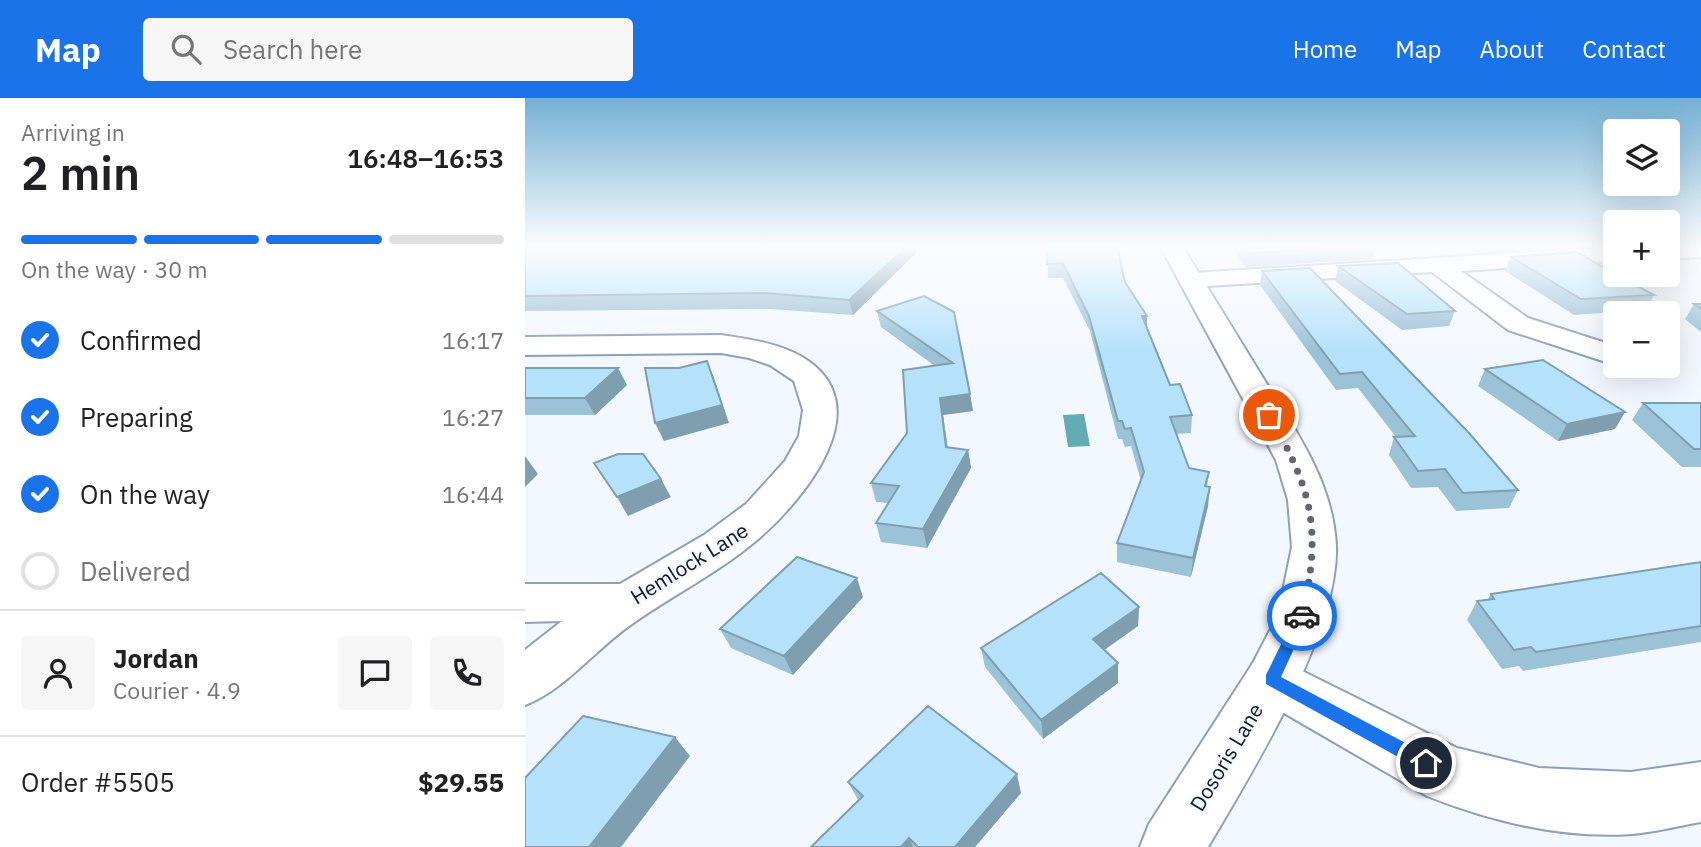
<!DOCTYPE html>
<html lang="en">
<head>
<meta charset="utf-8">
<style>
  :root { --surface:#fff; --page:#f6f6f6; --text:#202124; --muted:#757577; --line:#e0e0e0; --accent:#1a73e8 }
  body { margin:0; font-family:"IBM Plex Sans",sans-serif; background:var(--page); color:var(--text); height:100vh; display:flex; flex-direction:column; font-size:26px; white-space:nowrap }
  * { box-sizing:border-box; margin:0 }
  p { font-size:23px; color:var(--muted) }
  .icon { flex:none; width:38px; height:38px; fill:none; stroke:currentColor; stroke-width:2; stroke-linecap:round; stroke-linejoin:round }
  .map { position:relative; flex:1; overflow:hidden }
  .drawer { display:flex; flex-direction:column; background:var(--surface); width:525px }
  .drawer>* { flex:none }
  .tools { position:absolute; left:1078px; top:21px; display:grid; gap:14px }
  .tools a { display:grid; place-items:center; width:77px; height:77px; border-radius:7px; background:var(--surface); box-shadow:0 7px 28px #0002; font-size:35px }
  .pin { position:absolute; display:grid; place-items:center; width:60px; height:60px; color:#fff; margin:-30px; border:4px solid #fff; border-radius:50%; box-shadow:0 2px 7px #0007 }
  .courier { position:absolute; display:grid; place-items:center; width:70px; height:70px; margin:-35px; border:5px solid #1a73e8; border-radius:50%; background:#fff; color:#222; box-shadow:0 2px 9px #0007 }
  .summary em { font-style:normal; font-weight:600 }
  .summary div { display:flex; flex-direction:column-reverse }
  .summary { display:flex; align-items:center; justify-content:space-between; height:119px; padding:0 21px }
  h1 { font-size:46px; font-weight:600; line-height:52px }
  .bar { display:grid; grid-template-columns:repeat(4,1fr); gap:10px 7px; align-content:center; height:84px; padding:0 21px }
  .bar i { height:9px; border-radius:5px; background:var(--line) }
  .bar .on { background:var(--accent) }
  .bar p { grid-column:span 4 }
  .line { display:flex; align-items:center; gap:18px; padding:0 21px; border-top:2px solid var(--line) }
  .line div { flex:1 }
  .round { display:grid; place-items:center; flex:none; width:74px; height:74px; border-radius:7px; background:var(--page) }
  ol { padding:0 21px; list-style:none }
  li { display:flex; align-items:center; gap:21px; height:77px }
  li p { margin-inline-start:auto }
  li .icon { padding:7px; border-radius:50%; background:var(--accent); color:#fff; stroke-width:4 }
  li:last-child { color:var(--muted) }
  li i { width:38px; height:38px; border:4px solid var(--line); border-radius:50% }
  header { display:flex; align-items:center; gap:42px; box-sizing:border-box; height:98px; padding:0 35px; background:var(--accent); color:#fff }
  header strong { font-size:33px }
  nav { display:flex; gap:38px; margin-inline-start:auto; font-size:24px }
  .search { width:490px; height:63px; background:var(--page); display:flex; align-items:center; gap:18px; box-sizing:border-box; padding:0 24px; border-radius:7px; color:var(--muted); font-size:26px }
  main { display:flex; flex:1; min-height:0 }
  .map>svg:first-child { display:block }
  .water { fill:#65abb3 }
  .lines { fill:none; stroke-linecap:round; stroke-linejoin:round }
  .minor-casing { stroke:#8ca0bb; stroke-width:4 }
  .tertiary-casing { stroke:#8ca0bb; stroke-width:4 }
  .minor { fill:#fff; fill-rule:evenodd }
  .tertiary { fill:#fff; fill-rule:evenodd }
  .wall { fill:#9cc2d7 }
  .shaded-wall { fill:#7f9eaf }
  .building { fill:#b5e2fa; stroke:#7f9eaf; stroke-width:2 }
  .route { fill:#1a73e8 }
  .done { stroke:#5f666f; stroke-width:7; stroke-dasharray:0 12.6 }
  .labels { text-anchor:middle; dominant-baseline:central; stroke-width:5; stroke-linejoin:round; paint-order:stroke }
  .street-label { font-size:21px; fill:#101822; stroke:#f3f8fe }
</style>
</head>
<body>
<header>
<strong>Map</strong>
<div class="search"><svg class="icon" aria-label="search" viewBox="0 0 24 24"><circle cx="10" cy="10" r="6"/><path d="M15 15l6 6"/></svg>Search here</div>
<nav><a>Home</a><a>Map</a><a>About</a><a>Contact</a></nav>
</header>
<main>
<section class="drawer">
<div class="summary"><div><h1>2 min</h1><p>Arriving in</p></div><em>16:48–16:53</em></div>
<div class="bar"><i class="on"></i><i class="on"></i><i class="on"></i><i></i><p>On the way · 30 m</p></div>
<ol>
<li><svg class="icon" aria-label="check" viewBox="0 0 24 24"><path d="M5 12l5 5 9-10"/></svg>Confirmed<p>16:17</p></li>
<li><svg class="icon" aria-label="check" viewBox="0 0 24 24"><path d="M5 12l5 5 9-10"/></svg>Preparing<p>16:27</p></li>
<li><svg class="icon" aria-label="check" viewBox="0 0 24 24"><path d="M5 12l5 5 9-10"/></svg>On the way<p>16:44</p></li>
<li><i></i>Delivered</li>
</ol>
<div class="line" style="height:126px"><a class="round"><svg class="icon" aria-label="person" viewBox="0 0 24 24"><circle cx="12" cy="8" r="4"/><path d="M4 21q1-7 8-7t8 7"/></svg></a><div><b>Jordan</b><p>Courier · 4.9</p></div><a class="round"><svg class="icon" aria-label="chat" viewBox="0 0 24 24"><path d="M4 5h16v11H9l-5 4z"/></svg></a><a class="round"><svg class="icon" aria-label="phone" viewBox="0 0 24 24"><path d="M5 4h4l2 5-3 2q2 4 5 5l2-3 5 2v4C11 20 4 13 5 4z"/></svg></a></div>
<div class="line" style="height:91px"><div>Order #5505</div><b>$29.55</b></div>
</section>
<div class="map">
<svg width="1176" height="749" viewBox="0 0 1176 749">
  <rect width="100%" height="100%" fill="#f3f8fe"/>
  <path class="water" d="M559 316 565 348 543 349 538 317Z"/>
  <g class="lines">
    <g class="minor-casing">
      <path id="minor" d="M1143 148H1176V159L1143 161Z
        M1090 149V163L936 173 1003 220 1090 248V267L983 232 907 174 666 189 657 187 654 182 657 177 666 175Z
        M196 237C223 241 253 245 277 259 358 307 278 403 232 442 193 475 146 498 104 528 71 551 37 594 0 607V552L37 523 0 524V486H95L179 437 221 406 260 363 274 338 278 312 269 283 245 267 224 260 196 255 0 257V239Z
        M747 558 932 650 1014 670 1106 674 1176 664V724C1153 728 1130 734 1107 736 1038 741 965 723 902 698L728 597 720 581 728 565Z"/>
    </g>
    <g class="tertiary-casing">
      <path id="tertiary" d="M635 148H657C683 190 709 232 735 275 768 329 808 382 811 448 814 534 727 674 683 749H615L624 726 728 565 753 517 767 449 763 402 751 362Z"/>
    </g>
    <use href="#minor" class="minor"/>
    <use href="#tertiary" class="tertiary"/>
  </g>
  <path class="wall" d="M0 148H390L391 155 328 217 245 211 0 213Z
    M522 148 600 184 622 218V230L645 287 667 317 666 335 651 336 664 370 684 374 682 389 683 408 666 479 592 464V445L616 383 606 348 600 349 597 341H593L565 233 538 180H523Z
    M706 148H852L849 161 721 169Z
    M942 148H1017L1015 151 953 155Z
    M986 159 1129 197 1121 212 1049 217 980 173Z
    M813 168 930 213 924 228 877 232 810 183Z
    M737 173 993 392 984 410 931 413 913 389 886 390 864 357 869 339H871L833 290 811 292 735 187Z
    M399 198 445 296 448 313 418 317 423 350 443 352 446 370 402 450 356 444 351 425 363 405 351 404 346 385 382 335 410 268 356 229 352 213Z
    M1169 206H1176V234L1160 221Z
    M0 270 102 287 70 317H0Z
    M960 271 1100 314 1090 331 1033 343 953 288Z
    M1118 305H1176V369H1157L1107 322Z
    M1176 464V544L998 573 994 568 977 571 942 522 952 503 963 501 966 496Z
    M338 499 268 577 206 550 195 531Z
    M614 509 613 528 579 552 593 565V585L518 641 460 569 456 550Z
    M323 684 496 695 450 749H286L333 702Z"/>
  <path class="shaded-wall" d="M382 148H390L391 155 328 217 324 202Z
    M617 218H622V233Z
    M182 263 189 280 204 325 139 343 130 325Z
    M93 270 102 287 70 317 60 300Z
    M445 296 448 313 418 317 425 368 415 300Z
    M1100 314 1090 331 1033 343 1042 326Z
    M443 352 446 370 402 450 398 431Z
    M0 358 13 376 0 389Z
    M136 381 146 399 103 418 92 399Z
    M685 389 683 408 666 479 668 460Z
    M332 480 338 499 268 577 259 558Z
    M614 509 613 528 568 560V541Z
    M593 565V585L518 641 516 622Z
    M150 639 165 658 96 749H64Z
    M492 676 496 695 450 749H430Z
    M384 740 388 749H376Z"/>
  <path class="building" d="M0 148H382L324 202 240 195 0 198Z
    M522 148H592L600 184 622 218H617L645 287 655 286 667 317 645 319 664 370 684 374 680 388 685 389 668 460 592 445 619 374 606 330 600 331 597 323H593L564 218 538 165 522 166Z
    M717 148H848L723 155Z
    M1052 154 1090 176V177H1092L1129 197 1056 201 986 159Z
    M873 165 930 213 882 216 813 168Z
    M785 170 944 335 993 392 938 395 920 371 893 373 869 339 890 338 837 274 815 276 737 173Z
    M399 198 429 214 445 296 415 300 421 349 443 352 398 431 351 425 374 388 346 385 382 335 378 272 428 265 352 213Z
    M1169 206H1176V211Z
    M1018 262 1100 314 1042 326 960 271Z
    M182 263 197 307 130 325 120 270H154Z
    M0 270H93L60 300H0Z
    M1118 305H1176V351H1169Z
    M93 356H118L136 381 92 399 69 365Z
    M272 459 332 480 259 558 195 531Z
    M1176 464V528L1011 554 1006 549 989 552 952 503 969 501 966 496Z
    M576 475 614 509 568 541 593 565 516 622 456 550Z
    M403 608 492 676 430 749H393L384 740 376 749H286L338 698 323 684Z
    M58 618 150 639 64 749H0V680Z"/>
  <linearGradient id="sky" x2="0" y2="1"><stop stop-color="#73b0d3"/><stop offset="0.59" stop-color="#fafcff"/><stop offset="1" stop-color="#fafcff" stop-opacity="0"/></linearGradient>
  <rect width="1176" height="252" fill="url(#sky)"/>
  <path class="route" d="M777 513 784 518 756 579 907 659 910 665 907 671 901 673 895 671 741 586V577L772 514Z"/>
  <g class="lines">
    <path class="done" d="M744 317C788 393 797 432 777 518"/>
  </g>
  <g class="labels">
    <g class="street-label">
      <text transform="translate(164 465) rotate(-32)">Hemlock Lane</text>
      <text transform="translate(701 659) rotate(-59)">Dosoris Lane</text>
    </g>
  </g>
</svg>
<div class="tools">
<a><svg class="icon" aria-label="layers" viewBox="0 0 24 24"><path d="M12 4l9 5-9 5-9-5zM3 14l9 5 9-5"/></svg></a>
<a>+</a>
<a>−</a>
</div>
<div class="pin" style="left:744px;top:317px;background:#ea580c"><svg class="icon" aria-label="bag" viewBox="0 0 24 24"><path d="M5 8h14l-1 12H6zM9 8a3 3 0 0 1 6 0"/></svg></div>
<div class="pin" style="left:901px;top:665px;background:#1f2937"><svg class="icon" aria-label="home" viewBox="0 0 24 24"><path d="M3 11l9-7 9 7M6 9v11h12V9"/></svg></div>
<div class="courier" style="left:777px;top:518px"><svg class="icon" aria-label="car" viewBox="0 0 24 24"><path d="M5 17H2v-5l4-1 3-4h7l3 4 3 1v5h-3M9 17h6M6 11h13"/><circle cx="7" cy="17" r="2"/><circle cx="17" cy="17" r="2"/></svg></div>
</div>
</main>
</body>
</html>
